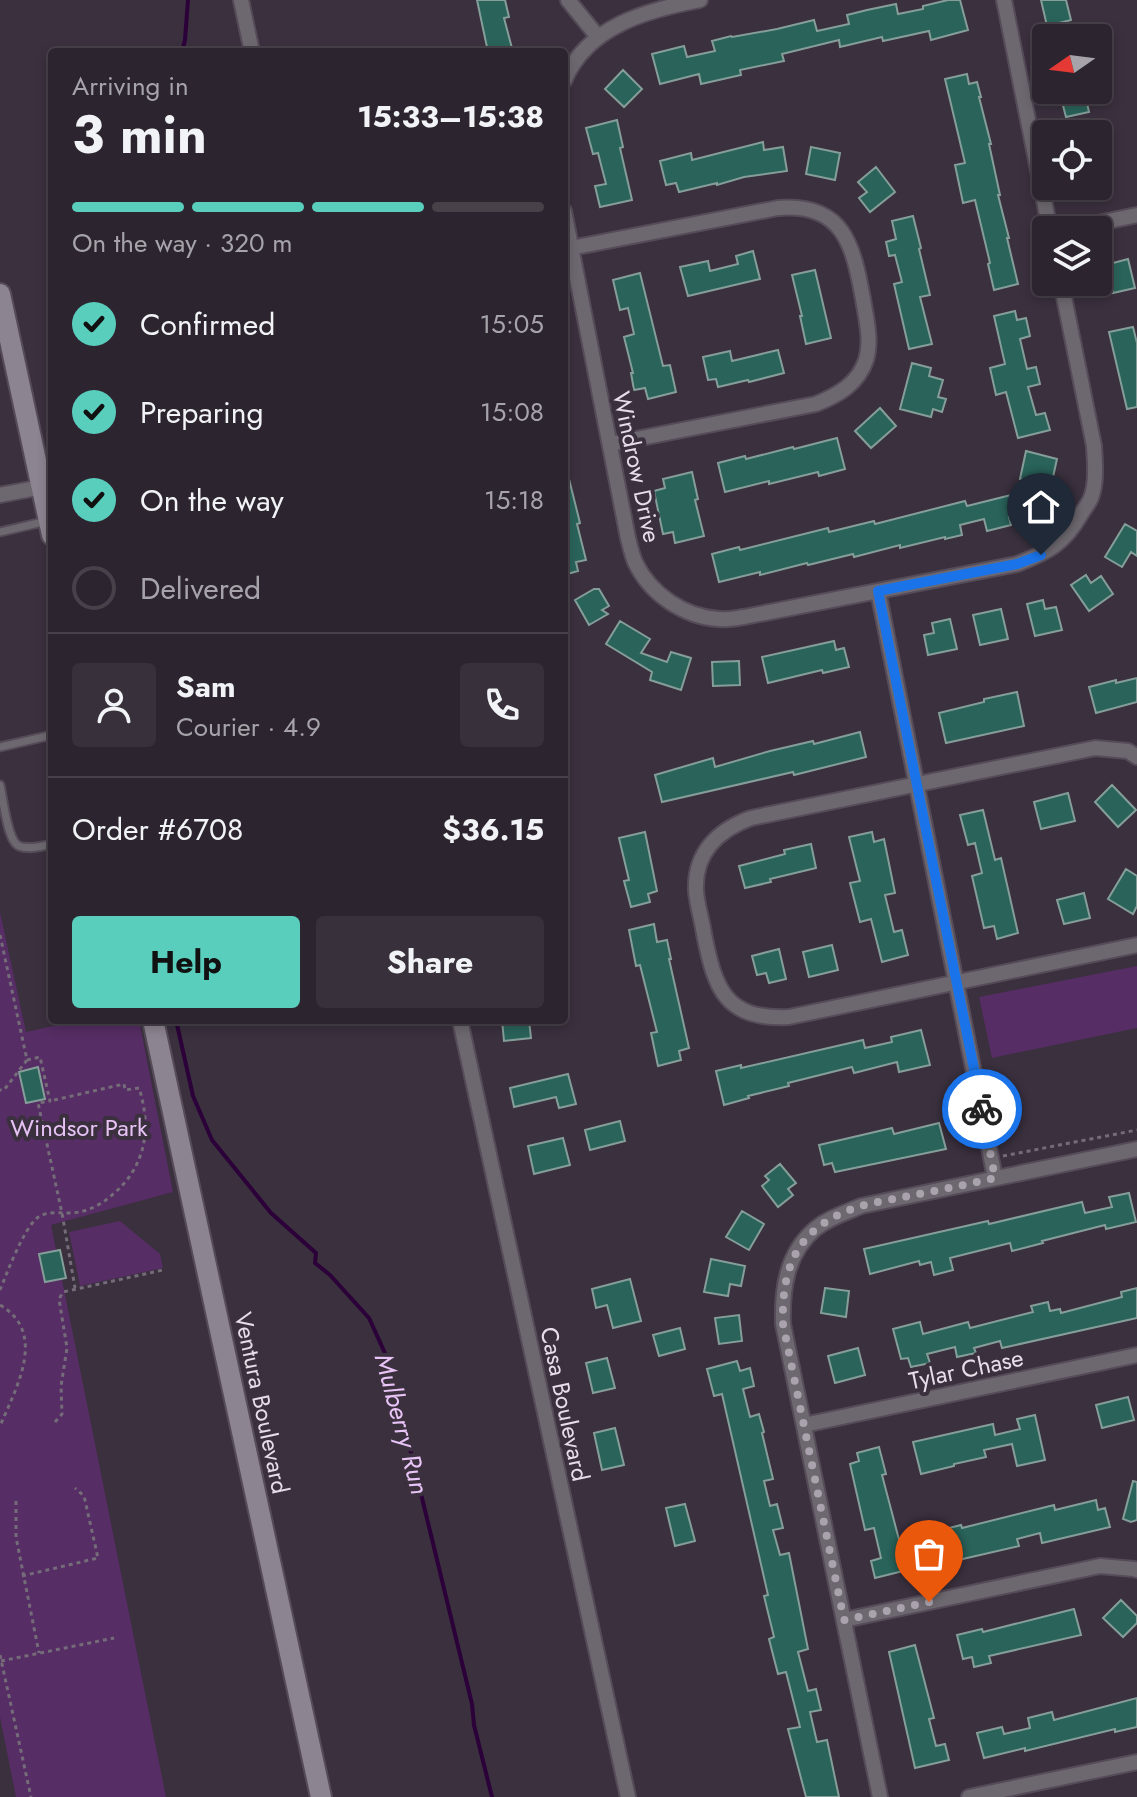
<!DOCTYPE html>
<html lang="en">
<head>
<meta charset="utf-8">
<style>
  :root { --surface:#2c242e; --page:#38303a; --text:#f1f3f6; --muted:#a6a4aa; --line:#48414a; --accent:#5acebd }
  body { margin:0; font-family:Jost,sans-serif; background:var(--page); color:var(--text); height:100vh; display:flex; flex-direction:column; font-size:30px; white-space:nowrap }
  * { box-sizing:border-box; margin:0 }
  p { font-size:26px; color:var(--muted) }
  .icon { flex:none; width:44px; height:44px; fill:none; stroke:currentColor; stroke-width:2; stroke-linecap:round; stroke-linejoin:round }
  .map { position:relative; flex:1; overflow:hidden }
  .side { position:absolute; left:48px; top:48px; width:520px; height:976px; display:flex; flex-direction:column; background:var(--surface); border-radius:8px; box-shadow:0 4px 12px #0003,0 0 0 2px var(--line) }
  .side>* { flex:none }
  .needle { width:52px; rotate:256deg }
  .buttons { position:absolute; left:1032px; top:24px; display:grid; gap:16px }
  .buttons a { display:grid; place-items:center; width:80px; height:80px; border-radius:8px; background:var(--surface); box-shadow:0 4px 12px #0003,0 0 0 2px var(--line); font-size:40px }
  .pin { position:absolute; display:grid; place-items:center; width:68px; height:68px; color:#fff; margin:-82px -34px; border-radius:50% 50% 50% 0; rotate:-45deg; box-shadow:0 0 8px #0007 }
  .pin .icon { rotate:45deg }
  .courier { position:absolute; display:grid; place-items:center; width:80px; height:80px; margin:-40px; border:6px solid #1a73e8; border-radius:50%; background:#fff; color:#222; box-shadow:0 2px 10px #0007 }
  .head em { font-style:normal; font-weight:700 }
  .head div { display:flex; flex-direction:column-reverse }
  .head { display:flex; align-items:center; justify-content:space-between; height:136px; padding:0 24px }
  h1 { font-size:52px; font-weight:700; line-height:60px }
  .bar { display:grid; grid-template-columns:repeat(4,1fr); gap:12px 8px; align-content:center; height:96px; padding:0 24px }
  .bar i { height:10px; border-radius:6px; background:var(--line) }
  .bar .active { background:var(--accent) }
  .bar p { grid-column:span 4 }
  .line { display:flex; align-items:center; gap:20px; padding:0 24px; border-top:2px solid var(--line) }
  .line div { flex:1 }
  .round { display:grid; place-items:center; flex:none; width:84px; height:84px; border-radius:8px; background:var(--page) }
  ol { padding:0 24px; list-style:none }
  li { display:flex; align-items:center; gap:24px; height:88px }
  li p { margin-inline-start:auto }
  li .icon { padding:8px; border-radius:50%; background:var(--accent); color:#111; stroke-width:4 }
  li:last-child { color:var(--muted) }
  li i { width:44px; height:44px; border:4px solid var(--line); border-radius:50% }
  .cta { display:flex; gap:16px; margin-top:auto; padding:16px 24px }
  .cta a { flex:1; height:92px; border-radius:8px; background:var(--accent); color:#111; font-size:32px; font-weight:700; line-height:92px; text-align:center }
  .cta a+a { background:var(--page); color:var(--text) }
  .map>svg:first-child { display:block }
  .green { fill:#562d64 }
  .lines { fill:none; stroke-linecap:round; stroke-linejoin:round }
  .stream { stroke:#2c0139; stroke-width:4 }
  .building { fill:#29635a; stroke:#859e99; stroke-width:2 }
  .lane-casing { stroke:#564c59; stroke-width:11 }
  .street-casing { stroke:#564c59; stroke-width:18 }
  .secondary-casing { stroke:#564c59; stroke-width:24 }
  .path { stroke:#756c79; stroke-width:3; stroke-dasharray:4 4; stroke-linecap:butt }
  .lane { stroke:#6d686f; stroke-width:7 }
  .street { stroke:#6d686f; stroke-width:14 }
  .secondary { stroke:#8c8490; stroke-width:20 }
  .done { stroke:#aaa2ad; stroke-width:8; stroke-dasharray:0 14.4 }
  .route { stroke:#1a73e8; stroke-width:10 }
  .labels { text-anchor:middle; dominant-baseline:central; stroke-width:8; stroke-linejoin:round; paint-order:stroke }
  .street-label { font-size:24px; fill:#e6dfe9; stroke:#3a303e }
  .park-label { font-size:24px; fill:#e7c2f5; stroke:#3a303e }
  .water-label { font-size:26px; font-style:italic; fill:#e9c4f7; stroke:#3a303e }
</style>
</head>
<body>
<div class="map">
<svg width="1137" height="1797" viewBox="0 0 1137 1797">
  <rect width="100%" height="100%" fill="#3a303e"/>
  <path class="green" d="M0 912 26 1032 82 1020H139L173 1192 51 1225 166 1797H16L0 1717Z
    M1137 966V1028L992 1058 979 997Z
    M120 1221 160 1254 163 1268 80 1286 69 1232Z"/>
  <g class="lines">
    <path class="stream" d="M182 52 185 40 188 0
      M176 1020 193 1096 212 1140 271 1213 316 1253 315 1263 330 1275 369 1318 389 1362 472 1704 474 1725 492 1797"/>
  </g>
  <path class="building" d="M477 0H505L509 17 504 18 513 52H488Z
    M948 0H960L968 30 931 40 929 31 883 41 882 37 840 47 839 40 782 54 784 61 740 70 741 75 701 84 699 74 660 84 652 54 684 46 687 57 715 51 712 41 731 36 732 37 777 29 814 20 817 31 849 24 847 15 867 10 896 4 898 14 923 9V6Z
    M1041 0H1066L1071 20 1047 26Z
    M623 70 642 89 624 107 605 89Z
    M967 74 969 84 977 82 981 97H979L991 144H989L1000 195H998L1009 238H1007L1018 284 994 290 988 264 990 263 975 200 963 203 955 165 965 163 945 79Z
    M1059 90H1084L1089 112 1066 117Z
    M617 120 623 147 620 148 632 200 600 207 595 186 606 184 598 153 593 154 586 128Z
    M763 142 764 150 783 147 787 171 744 177 717 185V183L679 192 676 183 666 185 660 161 691 153 692 160Z
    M811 147 840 153 835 180 806 174Z
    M876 167 895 192 870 212 859 198 867 192 858 182Z
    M913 216 921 248 919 249 930 295 920 297 932 344 909 349 894 284 902 282 895 255 889 256 886 242 896 239 892 221Z
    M753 251 760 279 688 296 680 267 708 261 710 271 738 264 736 256Z
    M1128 259 1135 288 1113 293 1112 288 1101 291 1098 278V267Z
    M815 270 831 338 806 344 800 316H802L792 275Z
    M640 273 663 366 670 365 676 392 648 399 645 388 634 390 631 373H633L624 337 634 334 628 308 620 310 613 280Z
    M1015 311 1017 320 1026 318 1030 336 1020 339 1027 369 1036 367 1040 384 1028 387 1036 415 1045 413 1050 430 1018 438 1006 392 996 395 990 368 1005 364 994 316Z
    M1133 327 1137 343V407L1127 409 1109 332Z
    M778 350 784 373 749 382 748 380 718 387 716 379 708 380 703 357 730 351 732 361Z
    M912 363 931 368 929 376 943 380 938 397 946 399 942 412 933 409 931 417 900 409Z
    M880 408 896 426 871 448 855 431Z
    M837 438 845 469 819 476 818 472 769 484V481L725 492 718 463 745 456 746 459 793 447 794 449Z
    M1026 451 1057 459 1051 486 1020 479Z
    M692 472 698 499 695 500 704 536 675 543 673 532 663 534 654 491 665 488 663 479Z
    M564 475H568L580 523 577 524 586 560 576 562 578 571 564 575Z
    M1015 494 1020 515 1009 517 1011 525 987 531 984 519 960 525 962 535 945 539V537L900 548V545L854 557 853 554 808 565 807 563 760 575V572L719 582 712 554 739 547 740 550 828 528 829 532 874 521 875 524 965 501 967 506Z
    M1125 524 1137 531V556L1131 552 1122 567 1105 557Z
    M1086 575 1091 583 1101 576 1113 594 1089 611 1071 585Z
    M594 589H599L609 606 602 610 608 614 589 625 575 600Z
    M1043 600 1045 609 1056 607 1062 630 1035 636 1027 604Z
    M1001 609 1008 639 980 645 973 615Z
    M950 619 957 649 928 655 924 635 934 633 932 623Z
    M620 621 650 639 641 653 667 662 671 652 691 658 681 690 650 680 652 672 606 644Z
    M834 641 836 650 844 648 849 667 823 673 822 670 768 683 762 657Z
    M739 661 740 685 713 686 712 662Z
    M1137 678V702L1096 713 1089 687 1116 680V683Z
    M1017 692 1024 726 946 743 939 713 984 702V699Z
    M860 732 866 757 794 775 793 772 662 802 655 775 713 758 715 767 770 751 813 741 814 744Z
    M1112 785 1136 810 1118 827 1095 802Z
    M1068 793 1075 821 1041 829 1034 802Z
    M983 810 995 860 1001 858 1018 933 997 939 994 926 984 928 972 876 982 873 975 843 968 845 960 815Z
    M645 832 657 891 648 894 650 902 631 907 624 881 629 880 619 838Z
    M872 832 874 842 884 839 895 893 885 895 894 932 902 930 908 955 882 962 871 919 860 922 850 883 860 881 849 837Z
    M811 844 816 868 770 879 771 882 745 888 739 866 785 854 784 850Z
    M1126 869 1137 876V906L1133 914 1108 899Z
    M1084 893 1090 918 1064 924 1057 900Z
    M654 924 657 942 667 940 671 959H669L689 1048 679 1051 681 1060 658 1066 651 1033 657 1032 640 965 636 966 629 930Z
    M832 945 838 970 809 977 803 952Z
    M779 949 786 979 769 983 766 973 757 975 752 956Z
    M502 1020H529L531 1038 504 1041Z
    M921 1030 930 1065 899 1072 897 1062 854 1073 852 1067 788 1083 789 1086 748 1096 749 1098 724 1105 716 1071 741 1065V1068L863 1040 865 1048 892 1042 891 1037Z
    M38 1067 45 1099 26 1103 19 1072Z
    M568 1074 576 1104 559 1108 556 1097 514 1107 510 1088Z
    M620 1121 625 1141 590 1150 585 1130Z
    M939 1123 946 1149 835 1172 832 1163 824 1165 819 1145 892 1128 894 1134Z
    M563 1138 570 1165 534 1174 528 1146Z
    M780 1164 796 1183 788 1189 793 1195 778 1207 762 1186 769 1180 765 1176Z
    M1129 1193 1136 1222 1106 1229 1105 1225 1042 1241 1043 1243 1012 1251 1010 1243 950 1258 953 1270 934 1275 931 1262 920 1265 919 1261 870 1274 864 1249 988 1221 989 1224 1082 1202 1085 1213 1112 1207 1109 1197Z
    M742 1211 764 1224 749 1250 726 1237Z
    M60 1250 66 1278 45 1282 39 1254Z
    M711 1259 745 1266 741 1286 730 1284 728 1296 704 1292Z
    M630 1279 641 1321 613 1328 607 1305 596 1308 592 1289Z
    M825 1288 849 1291 846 1317 821 1313Z
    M1137 1288V1318L1002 1348 1000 1341 974 1348 976 1353 957 1357 955 1347 927 1354 930 1363 911 1367 908 1358 901 1359 893 1329 920 1322 923 1334 968 1322 970 1328 1033 1312 1031 1306 1048 1302 1050 1311 1060 1309 1061 1313 1122 1297 1121 1292Z
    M739 1315 742 1341 719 1344 715 1318Z
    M680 1328 685 1349 659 1356 653 1335Z
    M858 1348 865 1375 835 1383 828 1356Z
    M607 1358 615 1388 593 1393 586 1363Z
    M737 1361 740 1371 750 1368 754 1386 743 1389 750 1417 759 1414 764 1432 762 1433 773 1479 764 1481 770 1506 777 1504 783 1528 773 1530 780 1555 789 1553 808 1649 798 1652 808 1691 816 1689 821 1710 810 1712 817 1742 827 1740 839 1797H806L788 1729 800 1727 786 1672 778 1674 769 1639 774 1637 764 1596 768 1595 722 1394 714 1396 707 1369Z
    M1128 1397 1134 1420 1102 1428 1096 1405Z
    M1035 1415 1045 1460 1017 1466 1012 1444 984 1450 986 1457 954 1464V1466L921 1474 913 1442 993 1424 995 1435 1020 1429 1017 1419Z
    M615 1428 624 1465 602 1470 594 1433Z
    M879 1447 886 1474 882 1475 907 1570 875 1578 871 1561 881 1558 874 1528 865 1530 850 1464 859 1461 857 1453Z
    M1133 1481 1137 1482V1520L1131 1522 1123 1519Z
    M1096 1500 1098 1510 1105 1508 1110 1527 1042 1543 1040 1533 1017 1539 1019 1546 941 1564 933 1532 961 1525 962 1528 1054 1505 1055 1510Z
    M685 1504 695 1541 675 1546 666 1508Z
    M1121 1600 1137 1616V1623L1123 1637 1103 1618Z
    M1074 1609 1081 1635 989 1656 991 1663 974 1667 972 1657 963 1659 957 1635 982 1629 983 1632Z
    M915 1645 934 1718 929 1719 936 1746 945 1744 949 1760 915 1768 889 1652Z
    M1137 1698V1727L1115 1732V1729L1025 1751V1748L984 1758 977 1733 1002 1727 1004 1734 1030 1728 1028 1718 1052 1712 1054 1720Z"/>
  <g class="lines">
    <g class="lane-casing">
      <path id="lane" d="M0 532 47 521
        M0 747 52 735
        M0 785C3 797 7 841 19 846 28 850 43 846 52 844"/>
    </g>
    <g class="street-casing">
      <path id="street" d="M241 0 252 52
        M568 0 598 37
        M1004 0 1050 230
        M564 81C587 26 647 10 700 0
        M564 211 628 538C630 546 632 555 635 562 650 594 684 617 719 619 727 620 736 618 744 617L1017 564C1048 552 1064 544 1081 514 1084 509 1089 503 1091 498 1097 482 1095 463 1094 446L1061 282
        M1065 230 1137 215
        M571 248 778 208C844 203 853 245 863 299 866 318 872 341 866 360 858 384 838 395 816 404L610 444
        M0 495 42 487
        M878 591 995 1178
        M1137 757 1128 751 1095 748 751 818C718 830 694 853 696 891 697 905 702 920 704 934 715 989 725 1020 789 1017L1137 945
        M460 1020 628 1797
        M804 1425 1137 1355
        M844 1620 1100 1566 1134 1569 1137 1570
        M880 1797 783 1324C782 1289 786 1254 815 1229 828 1218 845 1213 861 1206L1137 1149
        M969 1797 1137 1762"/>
    </g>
    <g class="secondary-casing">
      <path id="secondary" d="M0 294 52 535
        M153 1020 321 1797"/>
    </g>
    <path class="path" d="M0 935 27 1060 4 1090H0
      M27 1060 40 1057 50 1101 38 1103 62 1213 75 1288
      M1003 1156 1137 1130
      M0 1290C7 1273 23 1230 37 1218 48 1209 65 1215 79 1212 91 1210 103 1203 112 1195 146 1167 152 1128 139 1088L125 1090 124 1084 50 1101
      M0 1305C48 1333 16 1388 0 1426
      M55 1422 62 1414 61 1386 67 1348 59 1299 63 1292 163 1270
      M16 1501V1537L39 1653
      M22 1576 98 1558 84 1496 75 1488
      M0 1655 31 1797
      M1 1661 114 1638"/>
    <use href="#lane" class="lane"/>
    <use href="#street" class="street"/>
    <use href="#secondary" class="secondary"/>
  </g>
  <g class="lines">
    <path class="done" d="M929 1602 844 1620 783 1324C781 1263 800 1225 861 1206 875 1202 890 1200 904 1197 934 1191 965 1185 995 1178L982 1109"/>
    <path class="route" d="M982 1109 878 591 1017 564 1041 555"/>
  </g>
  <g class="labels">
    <g class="street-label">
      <text transform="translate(637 467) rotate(78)">Windrow Drive</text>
      <text transform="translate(966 1369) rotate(-12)">Tylar Chase</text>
      <text transform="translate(262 1403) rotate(78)">Ventura Boulevard</text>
      <text transform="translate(565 1404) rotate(78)">Casa Boulevard</text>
    </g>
    <g class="park-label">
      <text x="79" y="1127">Windsor Park</text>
    </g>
    <g class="water-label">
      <text transform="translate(402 1424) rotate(75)">Mulberry Run</text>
    </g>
  </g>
</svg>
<div class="buttons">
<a><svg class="needle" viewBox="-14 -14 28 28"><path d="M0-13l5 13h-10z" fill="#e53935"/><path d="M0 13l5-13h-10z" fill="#a6a4aa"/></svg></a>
<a><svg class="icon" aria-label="locate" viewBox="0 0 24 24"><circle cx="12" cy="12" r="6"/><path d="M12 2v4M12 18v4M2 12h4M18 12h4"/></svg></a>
<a><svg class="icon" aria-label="layers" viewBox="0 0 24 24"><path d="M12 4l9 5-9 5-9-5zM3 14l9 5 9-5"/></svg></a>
</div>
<div class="pin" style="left:929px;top:1602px;background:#ea580c"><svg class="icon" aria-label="bag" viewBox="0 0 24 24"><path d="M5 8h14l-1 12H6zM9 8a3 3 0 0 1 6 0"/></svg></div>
<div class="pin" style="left:1041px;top:555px;background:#1f2937"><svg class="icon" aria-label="home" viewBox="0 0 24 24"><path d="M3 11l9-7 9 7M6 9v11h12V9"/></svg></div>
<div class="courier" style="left:982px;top:1109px"><svg class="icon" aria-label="bike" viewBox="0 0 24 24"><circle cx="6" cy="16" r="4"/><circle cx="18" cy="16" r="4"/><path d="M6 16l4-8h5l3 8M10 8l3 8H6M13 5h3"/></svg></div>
<section class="side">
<div class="head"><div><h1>3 min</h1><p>Arriving in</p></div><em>15:33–15:38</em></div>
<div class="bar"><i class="active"></i><i class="active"></i><i class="active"></i><i></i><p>On the way · 320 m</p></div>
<ol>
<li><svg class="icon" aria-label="check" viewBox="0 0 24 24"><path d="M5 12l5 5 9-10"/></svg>Confirmed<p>15:05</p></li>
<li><svg class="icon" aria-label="check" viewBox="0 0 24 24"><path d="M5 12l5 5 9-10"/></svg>Preparing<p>15:08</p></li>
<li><svg class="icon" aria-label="check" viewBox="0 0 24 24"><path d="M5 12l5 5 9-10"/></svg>On the way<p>15:18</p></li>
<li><i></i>Delivered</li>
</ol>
<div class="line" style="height:144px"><a class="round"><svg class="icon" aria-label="person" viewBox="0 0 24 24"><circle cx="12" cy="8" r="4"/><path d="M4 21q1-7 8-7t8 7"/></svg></a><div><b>Sam</b><p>Courier · 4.9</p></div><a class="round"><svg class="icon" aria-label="phone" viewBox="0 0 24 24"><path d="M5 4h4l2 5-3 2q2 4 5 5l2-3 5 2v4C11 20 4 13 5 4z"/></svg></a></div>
<div class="line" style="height:104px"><div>Order #6708</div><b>$36.15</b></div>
<div class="cta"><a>Help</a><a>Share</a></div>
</section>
</div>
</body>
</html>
